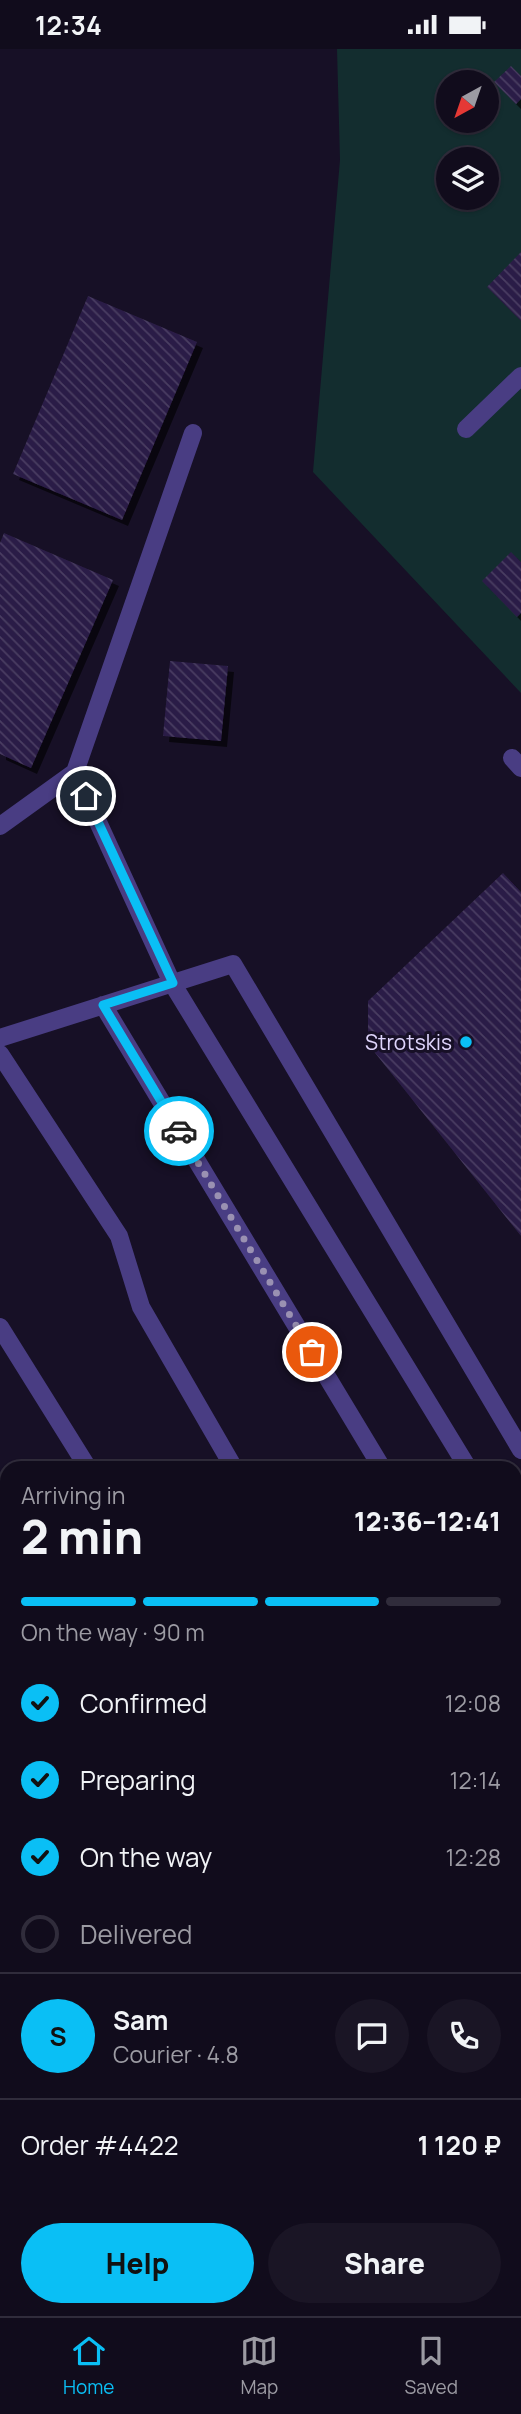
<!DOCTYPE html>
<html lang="en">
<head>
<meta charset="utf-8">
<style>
  :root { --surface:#110c1c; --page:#1a1525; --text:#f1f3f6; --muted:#9c9ba3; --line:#302c3b; --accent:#0abff5 }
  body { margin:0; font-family:Manrope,sans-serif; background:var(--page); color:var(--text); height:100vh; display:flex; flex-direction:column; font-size:26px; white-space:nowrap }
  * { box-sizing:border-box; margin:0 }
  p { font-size:23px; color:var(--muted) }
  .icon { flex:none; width:38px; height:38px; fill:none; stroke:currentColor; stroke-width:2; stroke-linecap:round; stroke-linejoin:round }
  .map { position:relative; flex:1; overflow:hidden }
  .details { position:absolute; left:0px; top:1412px; width:522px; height:856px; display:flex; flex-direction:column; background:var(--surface); border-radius:21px 21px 0 0; box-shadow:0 2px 5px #0004,0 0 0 2px var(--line) }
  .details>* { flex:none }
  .needle { width:46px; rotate:220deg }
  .buttons { position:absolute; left:436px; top:21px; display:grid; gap:14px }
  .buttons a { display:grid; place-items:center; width:63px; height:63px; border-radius:50%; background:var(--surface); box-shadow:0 2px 5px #0004,0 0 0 2px var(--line); font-size:35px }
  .pin { position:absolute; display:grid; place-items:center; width:60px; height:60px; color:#fff; margin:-30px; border:4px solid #fff; border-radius:50%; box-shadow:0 2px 7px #0007 }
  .courier { position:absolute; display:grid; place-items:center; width:70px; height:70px; margin:-35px; border:5px solid #0abff5; border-radius:50%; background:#fff; color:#222; box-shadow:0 2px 9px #0007 }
  .overview em { font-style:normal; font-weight:800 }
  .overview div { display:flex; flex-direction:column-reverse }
  .overview { display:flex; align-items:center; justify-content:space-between; height:119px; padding:0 21px }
  h1 { font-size:46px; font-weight:800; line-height:52px }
  .bar { display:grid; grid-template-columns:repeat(4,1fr); gap:10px 7px; align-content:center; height:84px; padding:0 21px }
  .bar i { height:9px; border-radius:5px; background:var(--line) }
  .bar .current { background:var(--accent) }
  .bar p { grid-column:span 4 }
  .line { display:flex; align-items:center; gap:18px; padding:0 21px; border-top:2px solid var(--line) }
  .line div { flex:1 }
  .round { display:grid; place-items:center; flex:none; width:74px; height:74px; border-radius:37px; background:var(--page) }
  ol { padding:0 21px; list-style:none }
  li { display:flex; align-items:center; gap:21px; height:77px }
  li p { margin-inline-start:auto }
  li .icon { padding:7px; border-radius:50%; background:var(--accent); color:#111; stroke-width:4 }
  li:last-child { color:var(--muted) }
  li i { width:38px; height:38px; border:4px solid var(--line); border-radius:50% }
  .cta { display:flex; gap:14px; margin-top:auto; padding:14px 21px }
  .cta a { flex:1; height:80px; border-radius:42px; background:var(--accent); color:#111; font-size:28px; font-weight:800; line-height:80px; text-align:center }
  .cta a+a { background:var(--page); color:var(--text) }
  .status { display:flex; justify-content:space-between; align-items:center; height:49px; padding:0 35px; background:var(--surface); direction:ltr }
  .status svg { height:19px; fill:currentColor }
  .dock { display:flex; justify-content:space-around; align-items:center; height:98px; border-top:2px solid var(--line); background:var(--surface); font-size:19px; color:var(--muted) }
  .dock a { display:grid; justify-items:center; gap:4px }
  .dock .current { color:var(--accent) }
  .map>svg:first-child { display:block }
  .green { fill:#132d2f; fill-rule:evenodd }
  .building { fill:url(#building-back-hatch); filter:url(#shadow) }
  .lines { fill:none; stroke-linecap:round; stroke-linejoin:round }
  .minor { stroke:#493d83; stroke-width:18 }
  .done { stroke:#9a91b2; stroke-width:7; stroke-dasharray:0 12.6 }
  .route { stroke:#0abff5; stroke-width:9 }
  .poi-dot { fill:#0abff5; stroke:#171026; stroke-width:2.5 }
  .labels { text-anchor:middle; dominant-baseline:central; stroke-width:6; stroke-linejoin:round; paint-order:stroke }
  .poi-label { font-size:21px; fill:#e0d6fd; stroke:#171026; text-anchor:end }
</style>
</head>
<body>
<div class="status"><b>12:34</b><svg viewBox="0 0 49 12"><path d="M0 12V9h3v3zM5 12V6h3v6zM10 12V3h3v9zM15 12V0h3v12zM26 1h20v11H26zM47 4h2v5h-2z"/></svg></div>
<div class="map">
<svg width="521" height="2267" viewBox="0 0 521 2267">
  <defs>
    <pattern id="building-back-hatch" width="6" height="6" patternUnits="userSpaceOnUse" patternTransform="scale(1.75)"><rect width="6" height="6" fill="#2b1d46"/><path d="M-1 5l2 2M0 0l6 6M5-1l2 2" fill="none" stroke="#493d62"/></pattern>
    <filter id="shadow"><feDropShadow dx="6" dy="6" stdDeviation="0" flood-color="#0009"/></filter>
  </defs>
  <rect width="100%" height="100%" fill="#171026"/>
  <path class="green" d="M337 0H521V644L313 423 340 111ZM448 33H486V72H448ZM448 110H486V149H448Z"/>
  <path class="building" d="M511 17 521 27V50L516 55 494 33Z
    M521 203V272L487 238Z
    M88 247 197 293 122 471 13 425Z
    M4 484 113 531 31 719 0 705V494Z
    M511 503 521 513V564L517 568 482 532Z
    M170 612 228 617 221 692 163 687Z
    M503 824 521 843V1187L368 995V952Z
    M0 1617 7 1622V1756L0 1765Z
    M521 1760V1890L514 1883V1764Z
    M0 2035 7 2041V2261H355L350 2267H0Z
    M521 2162V2191L514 2185V2169Z"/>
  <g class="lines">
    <path class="minor" d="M466 380 521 327
      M512 709 521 719
      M75 723 172 934 468 1419
      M0 777 75 723 193 384
      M103 956 382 1419
      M0 989 233 915 521 1401
      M0 1005 119 1187 141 1258 234 1419
      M0 1278 88 1419
      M514 1496 521 1506
      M0 1580 7 1586
      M514 1589 521 1586
      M0 1822 7 1828
      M514 2115 520 2107
      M397 2267 402 2261"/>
  </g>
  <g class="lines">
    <path class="done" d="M179 1082 312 1303"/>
    <path class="route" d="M86 747 173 934 103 956 179 1082"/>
  </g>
  <circle class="poi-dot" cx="466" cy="993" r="7"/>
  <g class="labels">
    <g class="poi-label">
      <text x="452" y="993">Strotskis</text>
    </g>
  </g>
</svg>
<div class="buttons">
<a><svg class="needle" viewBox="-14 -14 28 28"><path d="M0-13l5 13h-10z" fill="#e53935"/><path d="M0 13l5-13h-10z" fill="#9c9ba3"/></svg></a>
<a><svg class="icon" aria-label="layers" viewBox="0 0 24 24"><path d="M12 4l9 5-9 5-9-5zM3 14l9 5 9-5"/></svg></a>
</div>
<div class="pin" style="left:312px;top:1303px;background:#ea580c"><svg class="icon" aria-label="bag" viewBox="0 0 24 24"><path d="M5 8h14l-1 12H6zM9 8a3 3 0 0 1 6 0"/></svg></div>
<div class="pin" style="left:86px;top:747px;background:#1f2937"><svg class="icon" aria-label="home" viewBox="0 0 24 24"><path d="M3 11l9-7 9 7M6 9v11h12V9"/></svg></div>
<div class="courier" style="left:179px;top:1082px"><svg class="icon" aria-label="car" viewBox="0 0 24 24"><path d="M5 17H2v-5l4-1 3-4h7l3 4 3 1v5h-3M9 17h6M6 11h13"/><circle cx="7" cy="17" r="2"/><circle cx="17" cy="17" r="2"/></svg></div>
<section class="details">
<div class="overview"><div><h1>2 min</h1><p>Arriving in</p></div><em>12:36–12:41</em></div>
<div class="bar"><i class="current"></i><i class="current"></i><i class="current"></i><i></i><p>On the way · 90 m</p></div>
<ol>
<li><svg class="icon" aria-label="check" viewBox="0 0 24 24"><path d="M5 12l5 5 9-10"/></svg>Confirmed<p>12:08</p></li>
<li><svg class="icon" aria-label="check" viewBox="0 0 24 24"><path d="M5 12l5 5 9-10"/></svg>Preparing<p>12:14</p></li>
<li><svg class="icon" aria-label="check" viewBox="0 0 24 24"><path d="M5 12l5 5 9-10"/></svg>On the way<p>12:28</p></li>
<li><i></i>Delivered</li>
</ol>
<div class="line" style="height:126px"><b class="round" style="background:var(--accent);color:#111">S</b><div><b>Sam</b><p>Courier · 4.8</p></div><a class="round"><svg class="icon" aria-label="chat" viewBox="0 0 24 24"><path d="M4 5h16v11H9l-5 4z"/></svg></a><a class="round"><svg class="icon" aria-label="phone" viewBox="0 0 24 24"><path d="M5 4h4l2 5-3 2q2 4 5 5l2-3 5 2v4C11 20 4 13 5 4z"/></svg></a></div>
<div class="line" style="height:91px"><div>Order #4422</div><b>1 120 ₽</b></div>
<div class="cta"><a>Help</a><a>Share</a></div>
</section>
</div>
<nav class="dock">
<a class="current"><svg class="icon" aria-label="home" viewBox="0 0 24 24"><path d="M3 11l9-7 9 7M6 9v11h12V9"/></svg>Home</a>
<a><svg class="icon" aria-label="map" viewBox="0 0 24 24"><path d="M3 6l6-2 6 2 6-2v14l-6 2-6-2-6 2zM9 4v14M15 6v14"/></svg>Map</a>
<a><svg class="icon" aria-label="saved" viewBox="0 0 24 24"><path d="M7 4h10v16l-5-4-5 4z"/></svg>Saved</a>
</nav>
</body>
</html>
